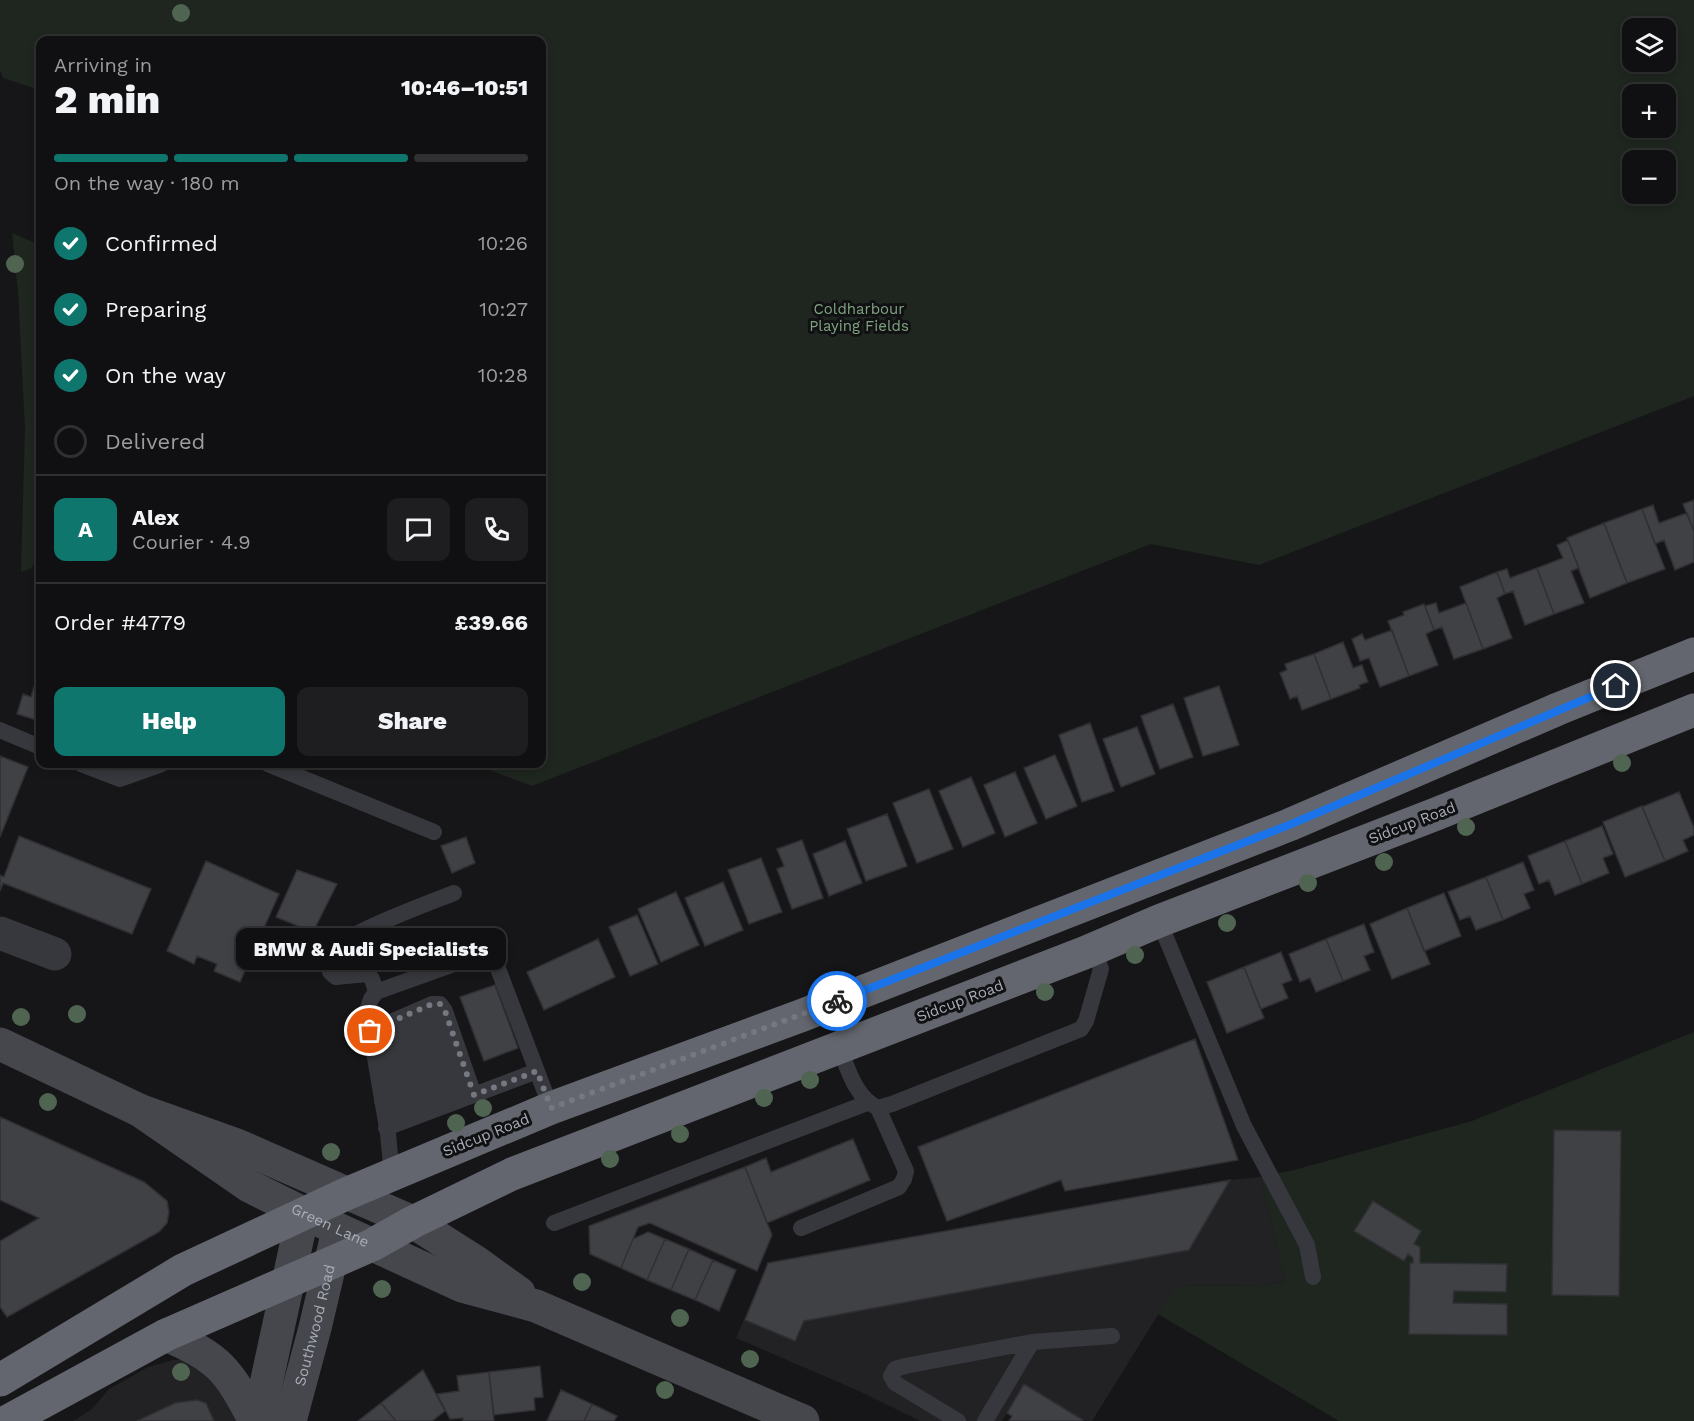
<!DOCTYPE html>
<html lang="en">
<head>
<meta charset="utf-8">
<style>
  :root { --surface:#101012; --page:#1e1e20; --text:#f1f3f6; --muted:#9c9d9f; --line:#303032; --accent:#0f766e }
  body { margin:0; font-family:"Work Sans",sans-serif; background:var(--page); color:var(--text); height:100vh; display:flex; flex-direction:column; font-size:22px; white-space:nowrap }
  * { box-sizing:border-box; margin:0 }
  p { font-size:20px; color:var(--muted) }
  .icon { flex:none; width:33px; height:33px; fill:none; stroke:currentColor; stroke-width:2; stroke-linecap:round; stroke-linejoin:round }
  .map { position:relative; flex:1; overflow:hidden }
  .details { position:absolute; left:36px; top:36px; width:510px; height:732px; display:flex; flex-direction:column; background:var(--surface); border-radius:12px; box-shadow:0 3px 9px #0003,0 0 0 2px var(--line) }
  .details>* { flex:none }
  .controls { position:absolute; left:1622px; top:18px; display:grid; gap:12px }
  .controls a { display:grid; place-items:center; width:54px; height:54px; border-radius:12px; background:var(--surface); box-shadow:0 3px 9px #0003,0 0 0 2px var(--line); font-size:30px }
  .pin { position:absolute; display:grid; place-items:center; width:51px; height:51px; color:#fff; margin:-26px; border:3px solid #fff; border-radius:50%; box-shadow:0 2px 6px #0007 }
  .courier { position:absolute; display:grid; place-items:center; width:60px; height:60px; margin:-30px; border:4px solid #1a73e8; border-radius:50%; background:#fff; color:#222; box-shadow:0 2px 8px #0007 }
  .bubble { position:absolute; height:42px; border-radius:12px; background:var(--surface); box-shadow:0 3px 9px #0003,0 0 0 2px var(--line); font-size:20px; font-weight:800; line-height:42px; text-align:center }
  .head em { font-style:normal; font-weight:800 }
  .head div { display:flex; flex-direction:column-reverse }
  .head { display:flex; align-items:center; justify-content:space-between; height:102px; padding:0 18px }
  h1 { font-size:39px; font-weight:800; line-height:45px }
  .bar { display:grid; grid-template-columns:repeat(4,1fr); gap:9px 6px; align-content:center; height:72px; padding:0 18px }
  .bar i { height:8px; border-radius:4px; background:var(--line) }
  .bar .active { background:var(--accent) }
  .bar p { grid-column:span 4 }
  .line { display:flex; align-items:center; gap:15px; padding:0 18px; border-top:2px solid var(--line) }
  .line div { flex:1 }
  .round { display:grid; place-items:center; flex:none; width:63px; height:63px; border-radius:12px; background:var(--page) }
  ol { padding:0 18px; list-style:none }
  li { display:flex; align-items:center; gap:18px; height:66px }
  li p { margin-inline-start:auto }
  li .icon { padding:6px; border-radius:50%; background:var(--accent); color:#fff; stroke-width:4 }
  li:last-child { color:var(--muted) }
  li i { width:33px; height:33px; border:3px solid var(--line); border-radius:50% }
  .action { display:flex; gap:12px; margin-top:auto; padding:12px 18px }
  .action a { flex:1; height:69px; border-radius:12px; background:var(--accent); color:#fff; font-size:24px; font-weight:800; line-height:69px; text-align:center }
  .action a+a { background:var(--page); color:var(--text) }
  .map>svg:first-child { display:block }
  .built { fill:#222225 }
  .green { fill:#1e261f; fill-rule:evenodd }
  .building { fill:#404145; stroke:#303034; stroke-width:1.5 }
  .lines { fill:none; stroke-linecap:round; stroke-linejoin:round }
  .lane { stroke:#37383d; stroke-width:16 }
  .street { stroke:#37383d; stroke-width:33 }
  .secondary { stroke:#45474d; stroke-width:33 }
  .highway { stroke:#63666e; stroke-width:33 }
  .tree { fill:#506452 }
  .done { stroke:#757880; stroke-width:6; stroke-dasharray:0 10.8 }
  .route { stroke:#1a73e8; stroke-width:8 }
  .labels { text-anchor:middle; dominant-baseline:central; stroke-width:6; stroke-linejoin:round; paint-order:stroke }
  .park-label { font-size:15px; fill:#7fa381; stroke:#111113 }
  .street-label { font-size:15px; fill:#a8adb8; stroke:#111113 }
</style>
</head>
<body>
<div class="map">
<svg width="1694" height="1421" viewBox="0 0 1694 1421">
  <rect width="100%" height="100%" fill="#161618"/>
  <path class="built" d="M1261 1177 1285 1282 1265 1285 1176 1286 1092 1421 1083 1420 1025 1384 1002 1421H920L859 1391 736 1338 768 1263 842 1252 1230 1180Z
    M173 1360H192L208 1366 238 1421H73L92 1409 109 1389 148 1367Z"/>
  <path class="green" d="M0 0H1694V396L1259 565 1151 544 532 786 474 764H542V40H40V90L3 78 0 70ZM1632 28H1665V62H1632ZM1665 94V128H1632V94ZM1665 160V194H1632V160Z
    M12 233 40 245V548L32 568 21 572 25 428 18 292Z
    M1694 1032V1421H1339L1158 1314 1176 1286 1265 1285 1285 1282 1261 1177 1294 1170 1472 1121Z"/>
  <path class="building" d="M1694 500V532L1683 504Z
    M1653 505 1659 523 1687 513 1694 532V562L1675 570 1664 540 1655 544 1642 509Z
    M1642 509 1665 569 1627 583 1604 523Z
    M1604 523 1627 583 1590 598 1567 538Z
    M1568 540 1579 568 1571 571 1584 603 1554 614 1537 568 1563 558 1557 545Z
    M1537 568 1554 614 1525 625 1513 591 1505 594 1497 572 1507 569 1510 578Z
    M1497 572 1505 594 1497 598 1512 638 1483 649 1460 587Z
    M1436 603 1439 613 1466 603 1483 649 1454 659 1442 627 1434 630 1425 606Z
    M1424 604 1434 630 1426 634 1438 665 1409 676 1388 621 1404 615 1403 612Z
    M1392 630 1409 676 1380 687 1369 658 1360 661 1352 639 1362 634 1365 640Z
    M1343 642 1353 668 1362 665 1368 682 1359 685 1360 688 1331 699 1314 654Z
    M1314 654 1331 699 1302 710 1297 696 1290 699 1280 673 1287 670 1285 664Z
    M40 667V721L17 714 23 694 31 697Z
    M1219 686 1239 745 1203 756 1184 698Z
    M1173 704 1193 757 1160 769 1141 716Z
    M1090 723 1114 791 1082 802 1059 735Z
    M1137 727 1155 774 1121 787 1103 739Z
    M1055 755 1077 806 1046 819 1024 768Z
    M0 756 28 767 0 837Z
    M1015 772 1037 823 1005 837 984 785Z
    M971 777 995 833 963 847 939 791Z
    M929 789 953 849 917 863 893 803Z
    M1679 792 1694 828V835L1683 840 1688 851 1665 861 1642 807Z
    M1642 806 1665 861 1625 877 1603 822Z
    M887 814 907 866 866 881 847 829Z
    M1602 826 1613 854 1603 858 1609 873 1582 884 1565 841Z
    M19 836 151 889 132 934 3 883 0 891V875L4 877Z
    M466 837 475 863 452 873 441 846Z
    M802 840 823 898 792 909 777 869 784 866 777 849Z
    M845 841 862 883 829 896 813 854Z
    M1565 841 1582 884 1555 895 1549 880 1539 884 1528 856Z
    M761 858 782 912 749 924 728 870Z
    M206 861 279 894 240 982 214 971 217 964 197 956 194 964 167 951Z
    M1523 862 1534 890 1524 894 1530 908 1503 920 1486 877Z
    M297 870 337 884 313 932 276 917Z
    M1486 877 1503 920 1476 930 1470 916 1460 920 1448 892Z
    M723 882 743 930 705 946 685 898Z
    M676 892 699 945 661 962 638 909Z
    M1444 893 1461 936 1424 951 1407 908Z
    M1407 908 1430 964 1392 979 1370 924Z
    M637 915 658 964 630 976 609 927Z
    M1364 924 1374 952 1364 956 1370 970 1343 981 1326 939Z
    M598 939 615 977 544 1010 527 972Z
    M1326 939 1343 981 1316 992 1310 978 1300 982 1289 954Z
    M1281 952 1292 980 1282 984 1288 998 1261 1009 1244 967Z
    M1244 967 1264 1018 1227 1033 1207 982Z
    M495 985 518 1048 484 1061 460 997Z
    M1195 1039 1238 1160 1065 1191 1061 1180 947 1221 918 1147Z
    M0 1117 144 1182 167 1201 169 1212 167 1223 159 1232 7 1317 0 1307V1241L39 1218 0 1200Z
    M1554 1130 1621 1131 1619 1296 1552 1295Z
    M853 1139 870 1180 767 1223 745 1167 766 1158 771 1172Z
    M745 1167 772 1235 757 1271 650 1223 638 1227 621 1268 590 1254 589 1226Z
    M1230 1180 1189 1250 804 1321 795 1341 745 1320 768 1263Z
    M1373 1201 1421 1231 1414 1244 1420 1247V1263L1507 1264 1506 1292 1454 1291 1453 1303 1507 1304V1335L1409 1334 1410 1263H1413V1258L1408 1254 1404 1261 1354 1231Z
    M648 1232 665 1239 647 1280 621 1268 633 1239Z
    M665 1239 689 1249 671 1290 647 1280Z
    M689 1249 713 1260 695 1300 671 1290Z
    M713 1260 736 1270 719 1311 695 1300Z
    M540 1366 543 1397 534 1398 535 1410 494 1415 489 1372Z
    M423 1370 445 1411 432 1421H396L381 1403Z
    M489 1372 494 1421H463V1418L450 1419 437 1394 459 1391 457 1376Z
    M1024 1384 1083 1420V1421H1009L1012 1416 1007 1413Z
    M561 1390 592 1404 584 1421H547Z
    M197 1400 206 1403 214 1421H137L175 1403Z
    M381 1403 396 1421H358Z
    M592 1404 617 1416 614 1421H584Z"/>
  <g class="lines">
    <path class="lane" d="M0 730 40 747
      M81 764 120 779 162 764
      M268 764 434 832
      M1159 921 1244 1126 1307 1245 1313 1277
      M376 992 372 979 367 974 336 977 330 972C329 964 328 956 334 949 349 932 429 903 454 893
      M370 1031 432 1004H440L445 1011 474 1095
      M381 1038 445 1011
      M839 1047C848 1069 855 1097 878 1108L892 1104 1081 1029 1086 1021 1101 969C1098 959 1094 956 1084 953
      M375 1056 450 1026
      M377 1070 454 1039
      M380 1085 459 1054
      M382 1101 464 1068
      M385 1115 469 1081
      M386 1128 537 1071
      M392 1174 388 1134 367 1011 371 999 376 992 482 954 489 956 497 966 551 1108
      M554 1223 867 1103
      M801 1228 899 1187 904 1179 906 1171 878 1108
      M958 1421 895 1383 891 1376 895 1369 905 1366 1032 1342 1112 1336
      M985 1421 1032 1342"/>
    <path class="street" d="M0 933 55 954"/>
    <g class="secondary">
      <path d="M0 1044 139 1110 237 1145 413 1222 476 1262 519 1293"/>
      <path id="s1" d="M139 1110 249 1186 303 1213 462 1286 536 1306 803 1421"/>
      <path d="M166 1335C220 1358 228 1370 255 1421"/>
      <path d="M258 1421 303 1213"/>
      <path id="s2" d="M290 1421 315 1328 336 1239"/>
    </g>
    <path class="highway" d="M0 1380 183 1270 346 1194 551 1108 803 1015 1289 825 1558 709 1694 654
      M8 1421 166 1335 372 1245 413 1222 512 1174 1084 953 1159 921 1436 814 1694 710"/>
  </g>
  <g class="tree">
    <circle cx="181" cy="13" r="9"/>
    <circle cx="15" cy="264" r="9"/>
    <circle cx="1622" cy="763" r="9"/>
    <circle cx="1466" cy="827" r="9"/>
    <circle cx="1384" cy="862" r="9"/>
    <circle cx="1308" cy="883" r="9"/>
    <circle cx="1227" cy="923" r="9"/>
    <circle cx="1135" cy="955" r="9"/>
    <circle cx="1045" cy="992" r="9"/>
    <circle cx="77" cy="1014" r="9"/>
    <circle cx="21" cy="1017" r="9"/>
    <circle cx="810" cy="1080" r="9"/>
    <circle cx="764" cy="1098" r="9"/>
    <circle cx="48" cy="1102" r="9"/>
    <circle cx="483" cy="1108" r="9"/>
    <circle cx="456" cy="1123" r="9"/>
    <circle cx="680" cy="1134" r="9"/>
    <circle cx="331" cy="1152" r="9"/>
    <circle cx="610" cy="1159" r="9"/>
    <circle cx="582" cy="1282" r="9"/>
    <circle cx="382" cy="1289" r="9"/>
    <circle cx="680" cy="1318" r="9"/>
    <circle cx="750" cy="1359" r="9"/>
    <circle cx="181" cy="1372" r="9"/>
    <circle cx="665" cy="1390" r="9"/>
  </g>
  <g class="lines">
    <path class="done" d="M370 1031 432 1004H440L445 1011 474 1095 537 1071 551 1108 837 1001"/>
    <path class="route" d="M837 1001 1289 825 1616 686"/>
  </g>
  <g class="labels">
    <g class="park-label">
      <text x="859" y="309">Coldharbour<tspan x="859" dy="17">Playing Fields</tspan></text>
    </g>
    <g class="street-label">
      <text transform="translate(1412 823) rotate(-21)">Sidcup Road</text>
      <text transform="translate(960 1001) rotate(-21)">Sidcup Road</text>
      <text transform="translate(486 1135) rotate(-22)">Sidcup Road</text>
      <text stroke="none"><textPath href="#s1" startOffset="224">Green Lane</textPath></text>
      <text stroke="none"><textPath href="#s2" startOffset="99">Southwood Road</textPath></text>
    </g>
  </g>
</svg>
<div class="controls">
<a><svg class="icon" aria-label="layers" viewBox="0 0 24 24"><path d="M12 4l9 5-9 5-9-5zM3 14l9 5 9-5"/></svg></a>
<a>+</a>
<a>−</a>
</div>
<div class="pin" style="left:370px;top:1031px;background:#ea580c"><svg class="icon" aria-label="bag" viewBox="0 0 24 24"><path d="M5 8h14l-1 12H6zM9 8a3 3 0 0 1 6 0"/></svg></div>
<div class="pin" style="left:1616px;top:686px;background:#1f2937"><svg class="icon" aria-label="home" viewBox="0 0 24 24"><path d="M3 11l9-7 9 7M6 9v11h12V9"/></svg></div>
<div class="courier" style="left:837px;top:1001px"><svg class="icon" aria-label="bike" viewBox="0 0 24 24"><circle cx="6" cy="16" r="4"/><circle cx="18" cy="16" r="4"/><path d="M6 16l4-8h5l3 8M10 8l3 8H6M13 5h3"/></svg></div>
<div class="bubble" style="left:236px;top:928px;width:270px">BMW &amp; Audi Specialists</div>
<section class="details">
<div class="head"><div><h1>2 min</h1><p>Arriving in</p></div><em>10:46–10:51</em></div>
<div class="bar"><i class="active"></i><i class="active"></i><i class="active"></i><i></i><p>On the way · 180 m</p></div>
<ol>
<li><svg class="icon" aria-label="check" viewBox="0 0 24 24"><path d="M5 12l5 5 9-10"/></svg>Confirmed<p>10:26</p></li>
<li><svg class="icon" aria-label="check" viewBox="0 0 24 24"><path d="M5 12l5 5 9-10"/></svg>Preparing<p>10:27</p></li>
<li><svg class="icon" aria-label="check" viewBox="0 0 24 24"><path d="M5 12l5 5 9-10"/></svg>On the way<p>10:28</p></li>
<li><i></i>Delivered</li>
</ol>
<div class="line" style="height:108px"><b class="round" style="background:var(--accent);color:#fff">A</b><div><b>Alex</b><p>Courier · 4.9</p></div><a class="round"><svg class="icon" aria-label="chat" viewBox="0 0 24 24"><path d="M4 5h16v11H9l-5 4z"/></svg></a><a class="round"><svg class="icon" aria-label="phone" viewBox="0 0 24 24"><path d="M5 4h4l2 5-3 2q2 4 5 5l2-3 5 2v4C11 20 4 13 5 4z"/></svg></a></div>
<div class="line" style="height:78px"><div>Order #4779</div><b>£39.66</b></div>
<div class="action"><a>Help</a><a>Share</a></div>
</section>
</div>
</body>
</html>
